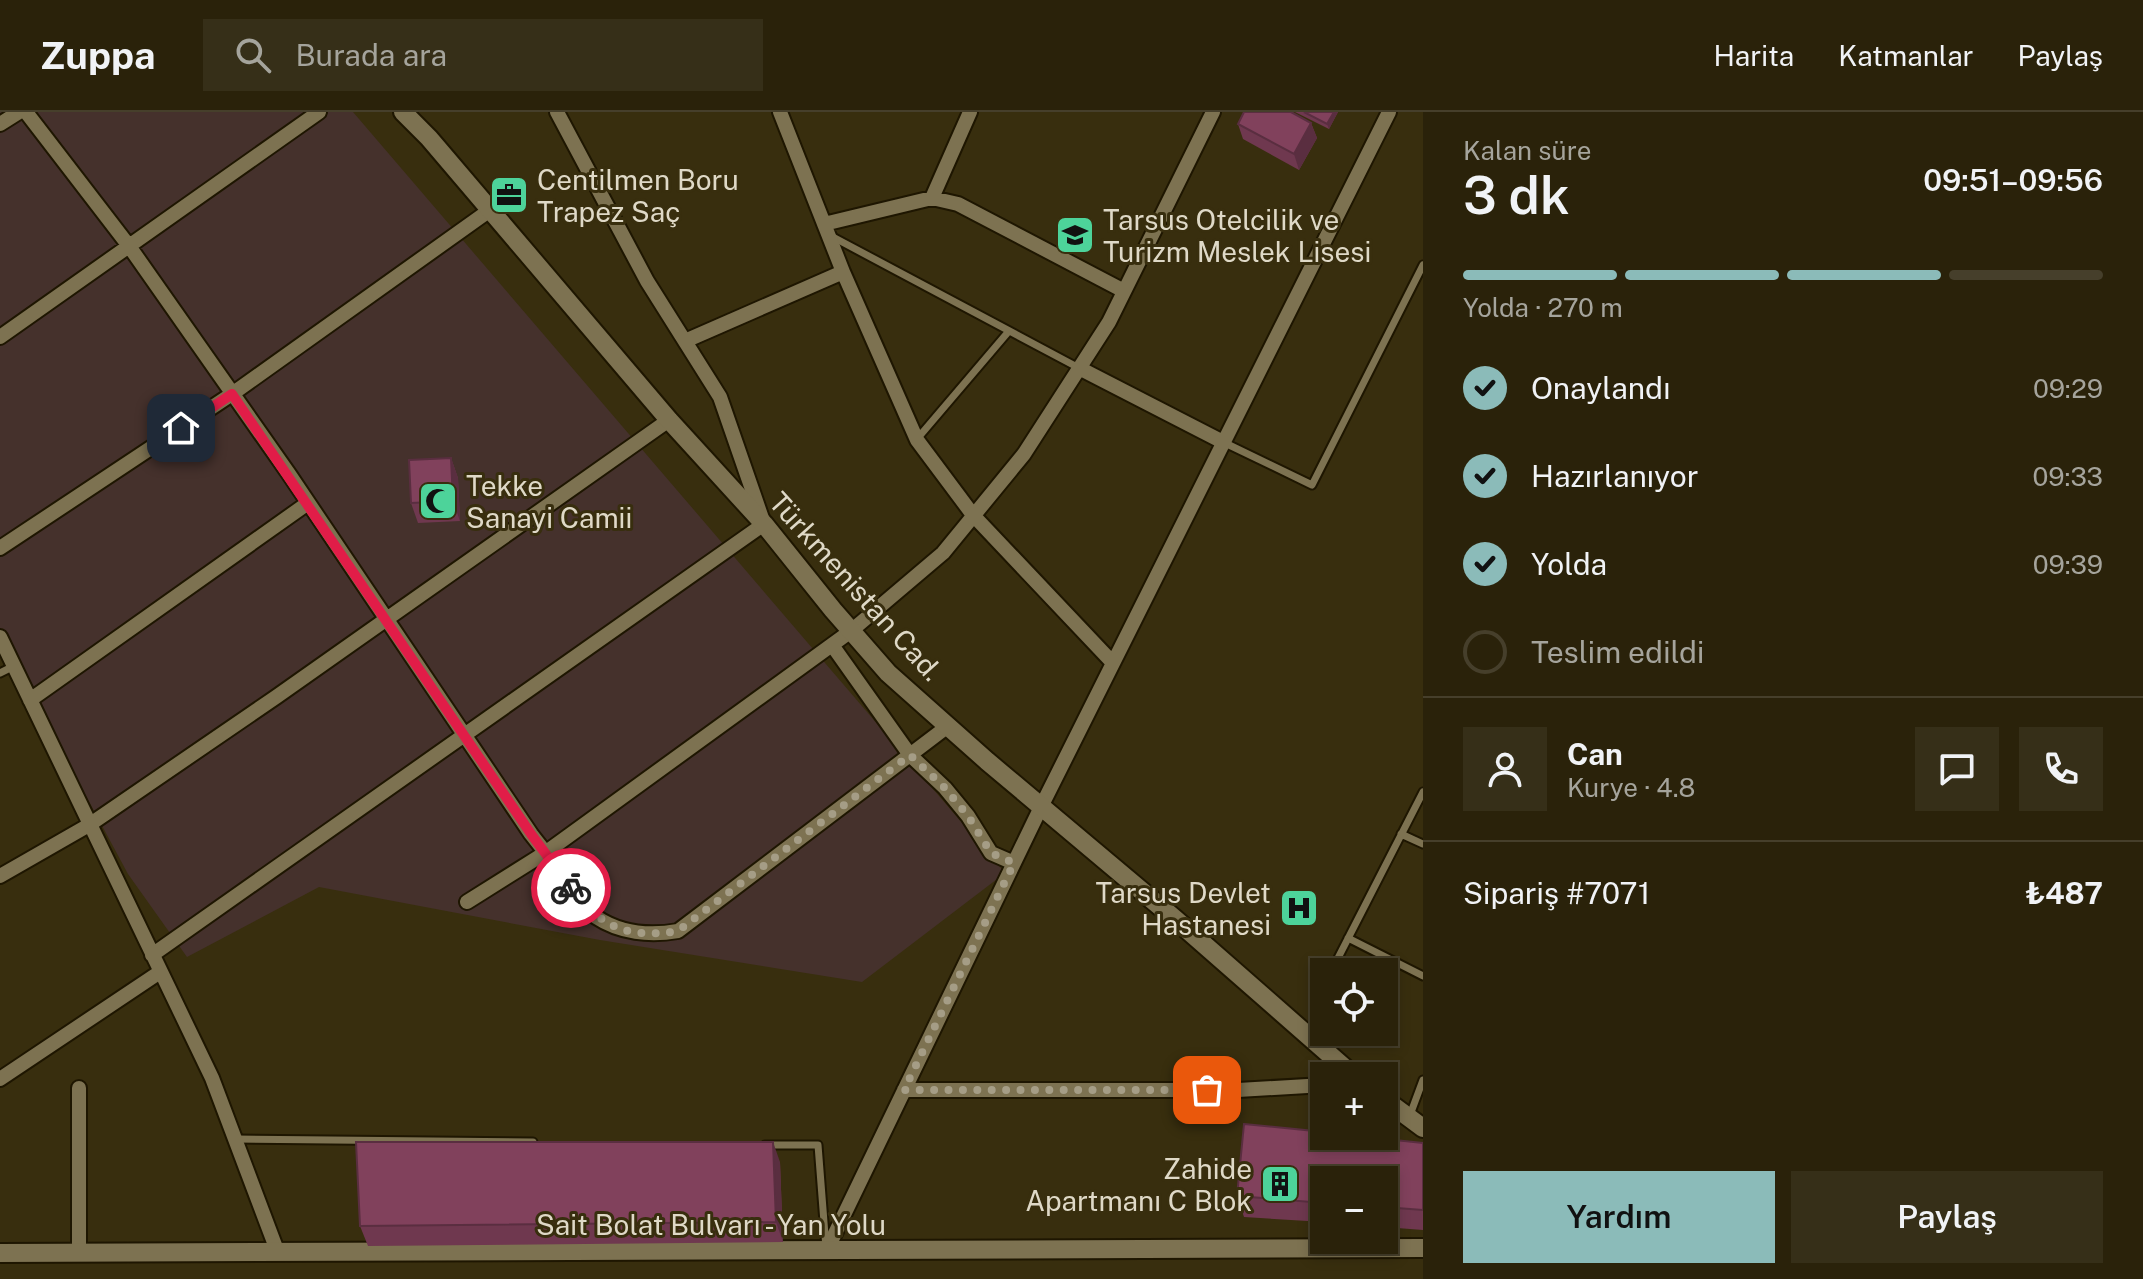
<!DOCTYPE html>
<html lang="tr">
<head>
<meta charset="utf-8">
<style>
  :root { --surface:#2a220a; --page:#362f18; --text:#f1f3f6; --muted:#a5a49c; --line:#463f2b; --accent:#8bbbb9 }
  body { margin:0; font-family:"Public Sans",sans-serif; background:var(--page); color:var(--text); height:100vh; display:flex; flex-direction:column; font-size:30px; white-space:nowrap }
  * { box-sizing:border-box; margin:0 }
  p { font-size:26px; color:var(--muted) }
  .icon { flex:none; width:44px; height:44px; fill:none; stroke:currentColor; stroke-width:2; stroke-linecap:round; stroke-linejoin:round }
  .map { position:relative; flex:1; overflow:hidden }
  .side { display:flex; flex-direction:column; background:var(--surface); width:720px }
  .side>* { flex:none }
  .tools { position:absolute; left:1310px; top:846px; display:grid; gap:16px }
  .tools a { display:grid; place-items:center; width:88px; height:88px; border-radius:0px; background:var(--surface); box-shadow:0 4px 12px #0003,0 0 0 2px var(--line); font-size:40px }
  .pin { position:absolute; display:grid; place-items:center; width:68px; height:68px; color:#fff; margin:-34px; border-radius:16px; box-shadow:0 4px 12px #0006 }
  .courier { position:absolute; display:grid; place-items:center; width:80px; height:80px; margin:-40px; border:6px solid #e11d48; border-radius:50%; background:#fff; color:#222; box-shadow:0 2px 10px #0007 }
  .overview em { font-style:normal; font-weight:600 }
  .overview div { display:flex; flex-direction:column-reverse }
  .overview { display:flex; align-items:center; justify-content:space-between; height:136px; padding:0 40px }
  h1 { font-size:52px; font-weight:600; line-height:60px }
  .bar { display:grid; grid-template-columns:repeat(4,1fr); gap:12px 8px; align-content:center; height:96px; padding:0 40px }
  .bar i { height:10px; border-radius:6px; background:var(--line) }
  .bar .on { background:var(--accent) }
  .bar p { grid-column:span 4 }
  .line { display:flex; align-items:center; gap:20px; padding:0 40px; border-top:2px solid var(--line) }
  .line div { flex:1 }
  .round { display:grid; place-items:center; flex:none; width:84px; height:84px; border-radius:0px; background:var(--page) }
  ol { padding:0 40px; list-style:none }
  li { display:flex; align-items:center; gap:24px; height:88px }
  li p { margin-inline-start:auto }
  li .icon { padding:8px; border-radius:50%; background:var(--accent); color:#111; stroke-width:4 }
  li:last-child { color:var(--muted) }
  li i { width:44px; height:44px; border:4px solid var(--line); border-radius:50% }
  .cta { display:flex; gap:16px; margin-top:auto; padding:16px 40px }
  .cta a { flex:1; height:92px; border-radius:0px; background:var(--accent); color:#111; font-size:32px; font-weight:600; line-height:92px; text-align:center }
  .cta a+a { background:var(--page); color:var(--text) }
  header { display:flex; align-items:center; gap:48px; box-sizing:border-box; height:112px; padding:0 40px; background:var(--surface); border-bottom:2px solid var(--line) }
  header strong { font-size:38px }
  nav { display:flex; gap:44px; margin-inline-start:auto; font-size:28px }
  .search { width:560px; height:72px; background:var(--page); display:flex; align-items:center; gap:20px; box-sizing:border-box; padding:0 28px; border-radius:0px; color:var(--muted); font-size:30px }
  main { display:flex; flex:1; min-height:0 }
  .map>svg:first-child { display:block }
  .industrial { fill:#45312c }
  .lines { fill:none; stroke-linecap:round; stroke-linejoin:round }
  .service-casing { stroke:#1e1601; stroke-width:11 }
  .minor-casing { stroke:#1e1601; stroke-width:18 }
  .tertiary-casing { stroke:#1e1601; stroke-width:22 }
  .service { stroke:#7d7251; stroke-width:7 }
  .minor { stroke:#7d7251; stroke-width:14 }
  .tertiary { stroke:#7d7251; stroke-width:18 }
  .wall { fill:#6f384f }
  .shaded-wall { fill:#5a2e40 }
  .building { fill:#81415c; stroke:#5a2e40; stroke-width:2 }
  .done { stroke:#a59d86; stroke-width:8; stroke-dasharray:0 14.4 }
  .route { stroke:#e11d48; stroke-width:10 }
  .labels { text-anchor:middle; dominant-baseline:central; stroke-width:6; stroke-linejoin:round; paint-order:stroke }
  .poi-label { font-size:28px; fill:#dfd9c7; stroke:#382e0e; text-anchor:start }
  .street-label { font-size:28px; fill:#dfd9c7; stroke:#382e0e }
</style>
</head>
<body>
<header>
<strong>Zuppa</strong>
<div class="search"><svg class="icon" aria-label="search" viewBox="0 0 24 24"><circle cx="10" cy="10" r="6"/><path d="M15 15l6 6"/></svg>Burada ara</div>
<nav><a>Harita</a><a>Katmanlar</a><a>Paylaş</a></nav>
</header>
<main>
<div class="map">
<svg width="1423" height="1167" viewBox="0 0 1423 1167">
  <rect width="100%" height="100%" fill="#382e0e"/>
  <path class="industrial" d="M0 0H353L1005 761 862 870 600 828 319 775 187 845 128 762 0 524Z"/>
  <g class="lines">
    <g class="service-casing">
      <path id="service" d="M831 124 1079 256
        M917 327 1009 219
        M1225 331 1312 373 1423 153
        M0 561 14 554
        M1401 722 1423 732
        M1348 826 1423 864
        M1338 846 1423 680
        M1410 1003 1423 968
        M235 1027 533 1030
        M765 1033H818L826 1136"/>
    </g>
    <g class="minor-casing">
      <path id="minor" d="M26 0 129 134 289 362 531 722 596 805C620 821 650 824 678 819L948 614
        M780 0 843 160 917 328 973 403 1113 551
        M0 12 19 0
        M932 86 970 0
        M824 112 932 86 958 92 1124 179
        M0 225 319 0
        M685 229 843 160
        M1079 256 1223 330
        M0 436 232 282 490 98
        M0 525 212 966 278 1141
        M832 533 910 643 945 676 968 704 991 741 1014 751
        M30 588 308 391
        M0 764 89 713 276 585 669 308
        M467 790 545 741 851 519 943 441 1024 342 1109 210 1213 0
        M152 843 764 412 720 285 647 169 557 0
        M0 967 160 860
        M79 976V1141
        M904 978H1238L1324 973
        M826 1140 1041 695 1389 0"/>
    </g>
    <g class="tertiary-casing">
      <path id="tertiary" d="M403 0 429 26 669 308 764 412 833 498 888 561 987 649 1175 807 1354 964
        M1384 987 1423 1016
        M0 1141 1423 1136"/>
    </g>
    <use href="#service" class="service"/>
    <use href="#minor" class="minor"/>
    <use href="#tertiary" class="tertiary"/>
  </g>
  <path class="wall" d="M1295 0H1338L1329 17Z
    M1311 11 1317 26 1299 58 1243 27 1238 12Z
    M451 346 458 366 460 409 418 411 411 391Z
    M1423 1031V1118L1384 1115V1068H1324V1110L1244 1105 1237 1084Z
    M780 1050 783 1130 368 1134 360 1114Z"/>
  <path class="shaded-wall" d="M1334 0H1338L1329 17 1327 12Z
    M1311 11 1317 26 1299 58 1294 42Z
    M451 346 458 366 460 409 453 389Z
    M773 1030 780 1050 783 1130 776 1110Z"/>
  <path class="building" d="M1244 0H1291L1311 11 1294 42 1238 12Z
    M1304 0H1334L1327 12Z
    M451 346 453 389 411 391 409 348Z
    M1244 1012 1324 1020V1024H1357L1423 1031V1098L1384 1095V1068H1324V1091L1237 1084Z
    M356 1030H773L776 1110 360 1114Z"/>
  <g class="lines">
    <path class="done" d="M571 776C602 816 628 827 678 819L910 643 945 676 968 704 991 741 1014 751 904 978H1207"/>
    <path class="route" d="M181 316 232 282 531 722 571 776"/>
  </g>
  <defs>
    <g id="office-square" transform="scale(2)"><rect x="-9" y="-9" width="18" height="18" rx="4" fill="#4dd39a" stroke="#382e0e"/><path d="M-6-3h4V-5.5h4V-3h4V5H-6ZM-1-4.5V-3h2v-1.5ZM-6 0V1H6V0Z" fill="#111"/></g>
    <g id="school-square" transform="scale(2)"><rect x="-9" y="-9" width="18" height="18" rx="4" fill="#4dd39a" stroke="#382e0e"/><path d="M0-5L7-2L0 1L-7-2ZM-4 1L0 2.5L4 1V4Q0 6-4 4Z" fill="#111"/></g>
    <g id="mosque-square" transform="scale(2)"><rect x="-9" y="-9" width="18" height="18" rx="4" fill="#4dd39a" stroke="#382e0e"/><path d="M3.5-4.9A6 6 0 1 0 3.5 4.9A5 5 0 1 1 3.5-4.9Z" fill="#111"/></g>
    <g id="hospital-square" transform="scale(2)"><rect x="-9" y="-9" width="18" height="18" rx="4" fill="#4dd39a" stroke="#382e0e"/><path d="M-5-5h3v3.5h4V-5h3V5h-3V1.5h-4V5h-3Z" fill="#111"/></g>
    <g id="building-square" transform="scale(2)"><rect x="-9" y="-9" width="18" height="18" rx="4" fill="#4dd39a" stroke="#382e0e"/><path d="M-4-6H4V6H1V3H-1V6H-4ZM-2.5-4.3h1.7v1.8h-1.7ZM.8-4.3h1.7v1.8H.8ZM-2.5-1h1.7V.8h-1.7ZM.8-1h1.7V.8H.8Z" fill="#111"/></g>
  </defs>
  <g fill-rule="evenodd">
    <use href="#office-square" x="509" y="83"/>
    <use href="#school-square" x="1075" y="123"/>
    <use href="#mosque-square" x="438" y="389"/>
    <use href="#hospital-square" x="1299" y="796"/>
    <use href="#building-square" x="1280" y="1072"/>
  </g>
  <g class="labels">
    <g class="poi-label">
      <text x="537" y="67">Centilmen Boru<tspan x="537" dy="32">Trapez Saç</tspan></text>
      <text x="1103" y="107">Tarsus Otelcilik ve<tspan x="1103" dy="32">Turizm Meslek Lisesi</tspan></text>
      <text x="466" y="373">Tekke<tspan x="466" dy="32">Sanayi Camii</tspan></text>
      <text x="1271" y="780" text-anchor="end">Tarsus Devlet<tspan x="1271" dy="32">Hastanesi</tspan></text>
      <text x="1252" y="1056" text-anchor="end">Zahide<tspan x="1252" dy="32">Apartmanı C Blok</tspan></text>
    </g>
    <g class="street-label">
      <text transform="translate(856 474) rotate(48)">Türkmenistan Cad.</text>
      <text x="711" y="1112">Sait Bolat Bulvarı - Yan Yolu</text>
    </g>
  </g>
</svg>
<div class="tools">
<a><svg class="icon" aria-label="locate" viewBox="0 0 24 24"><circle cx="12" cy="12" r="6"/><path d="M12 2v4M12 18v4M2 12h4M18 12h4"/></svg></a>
<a>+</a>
<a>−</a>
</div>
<div class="pin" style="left:1207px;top:978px;background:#ea580c"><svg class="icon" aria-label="bag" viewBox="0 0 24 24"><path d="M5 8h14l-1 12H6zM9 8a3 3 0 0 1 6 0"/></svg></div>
<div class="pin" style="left:181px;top:316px;background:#1f2937"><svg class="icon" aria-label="home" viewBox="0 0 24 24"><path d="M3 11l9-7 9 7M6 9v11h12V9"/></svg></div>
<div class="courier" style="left:571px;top:776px"><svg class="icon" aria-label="bike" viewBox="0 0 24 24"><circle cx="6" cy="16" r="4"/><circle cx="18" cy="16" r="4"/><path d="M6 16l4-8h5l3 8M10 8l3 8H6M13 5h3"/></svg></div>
</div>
<section class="side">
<div class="overview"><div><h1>3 dk</h1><p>Kalan süre</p></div><em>09:51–09:56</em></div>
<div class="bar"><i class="on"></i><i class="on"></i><i class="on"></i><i></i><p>Yolda · 270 m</p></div>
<ol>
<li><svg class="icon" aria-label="check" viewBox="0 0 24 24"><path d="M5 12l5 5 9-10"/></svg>Onaylandı<p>09:29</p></li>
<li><svg class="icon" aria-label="check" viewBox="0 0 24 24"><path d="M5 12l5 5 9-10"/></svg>Hazırlanıyor<p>09:33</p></li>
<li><svg class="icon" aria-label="check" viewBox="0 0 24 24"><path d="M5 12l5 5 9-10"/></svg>Yolda<p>09:39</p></li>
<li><i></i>Teslim edildi</li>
</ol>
<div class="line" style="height:144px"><a class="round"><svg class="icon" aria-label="person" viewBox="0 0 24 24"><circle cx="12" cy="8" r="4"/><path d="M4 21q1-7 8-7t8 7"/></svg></a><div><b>Can</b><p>Kurye · 4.8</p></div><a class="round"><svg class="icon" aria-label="chat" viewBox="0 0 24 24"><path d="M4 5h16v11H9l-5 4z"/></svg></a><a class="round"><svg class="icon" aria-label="phone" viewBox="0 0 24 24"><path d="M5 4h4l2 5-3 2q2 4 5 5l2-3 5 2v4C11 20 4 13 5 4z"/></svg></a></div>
<div class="line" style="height:104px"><div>Sipariş #7071</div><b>₺487</b></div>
<div class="cta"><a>Yardım</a><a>Paylaş</a></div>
</section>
</main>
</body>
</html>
